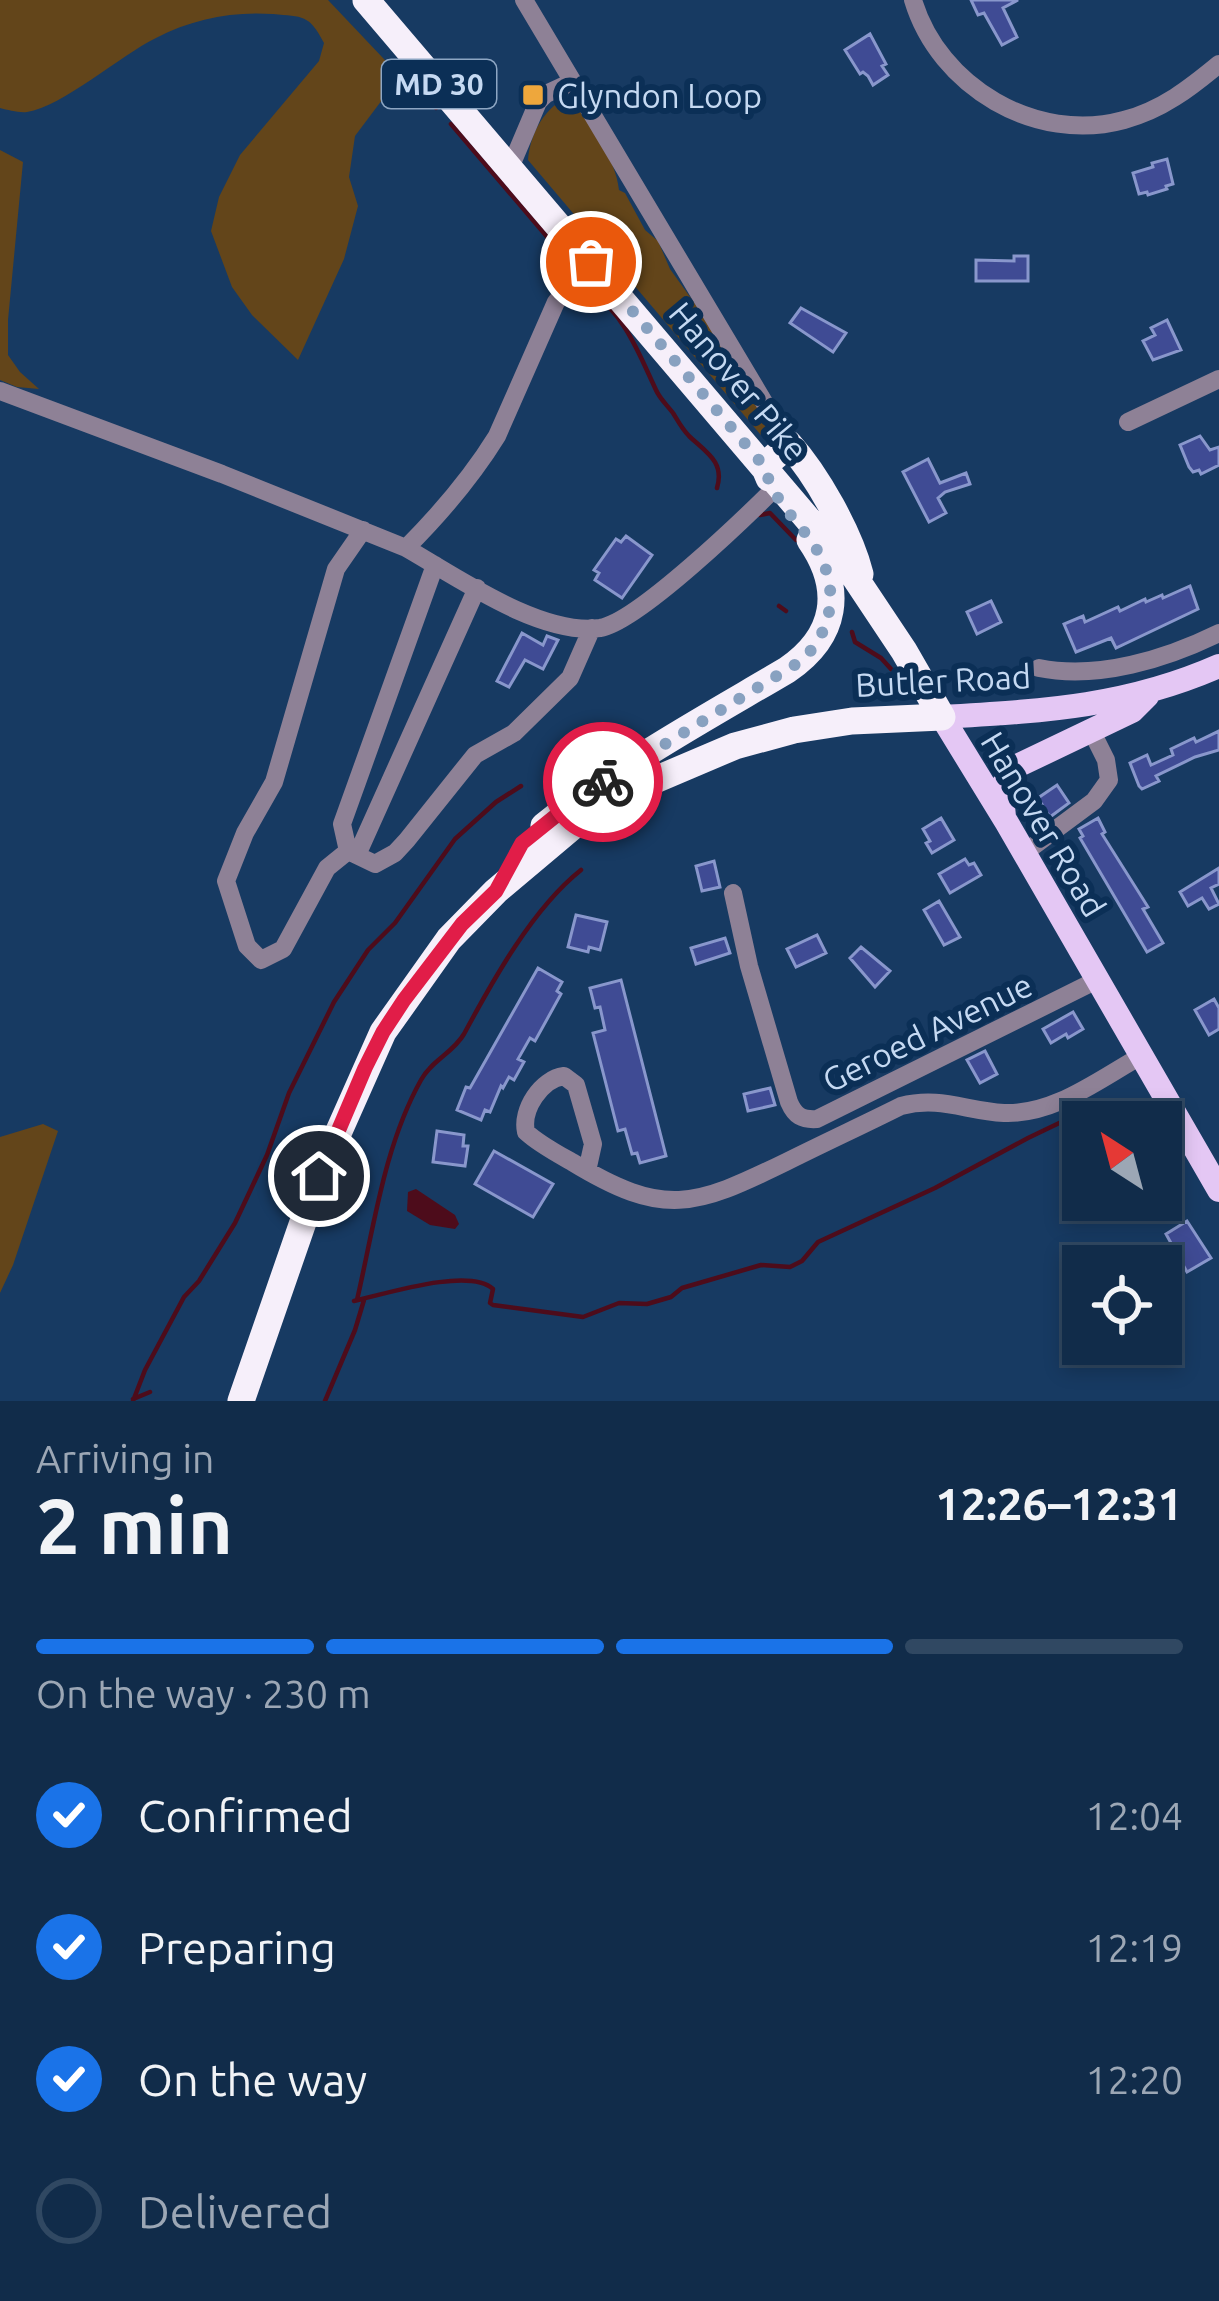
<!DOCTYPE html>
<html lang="en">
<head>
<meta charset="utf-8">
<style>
  :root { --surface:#112c4a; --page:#1a3451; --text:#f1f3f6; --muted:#9ca7b5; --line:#304862; --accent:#1a73e8 }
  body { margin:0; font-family:Ubuntu,sans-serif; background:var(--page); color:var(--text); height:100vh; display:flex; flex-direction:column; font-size:45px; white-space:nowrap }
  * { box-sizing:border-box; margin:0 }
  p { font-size:39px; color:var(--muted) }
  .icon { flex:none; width:66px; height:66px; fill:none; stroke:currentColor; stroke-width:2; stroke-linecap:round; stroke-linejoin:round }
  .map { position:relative; height:1401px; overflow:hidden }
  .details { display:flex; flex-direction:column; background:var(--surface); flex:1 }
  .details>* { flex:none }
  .needle { width:78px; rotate:324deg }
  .buttons { position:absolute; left:1062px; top:1101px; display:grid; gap:24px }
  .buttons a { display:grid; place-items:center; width:120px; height:120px; border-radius:0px; background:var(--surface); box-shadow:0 6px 18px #0003,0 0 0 3px var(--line); font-size:60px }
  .pin { position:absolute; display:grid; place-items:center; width:102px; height:102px; color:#fff; margin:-51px; border:6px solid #fff; border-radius:50%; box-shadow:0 3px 12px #0007 }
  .courier { position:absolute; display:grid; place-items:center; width:120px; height:120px; margin:-60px; border:9px solid #e11d48; border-radius:50%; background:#fff; color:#222; box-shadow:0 3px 15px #0007 }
  .headline em { font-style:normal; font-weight:700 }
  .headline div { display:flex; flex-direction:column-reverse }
  .headline { display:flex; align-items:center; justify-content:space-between; height:204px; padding:0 36px }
  h1 { font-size:78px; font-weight:700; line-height:90px }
  .bar { display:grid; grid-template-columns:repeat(4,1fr); gap:18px 12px; align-content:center; height:144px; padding:0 36px }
  .bar i { height:15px; border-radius:9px; background:var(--line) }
  .bar .active { background:var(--accent) }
  .bar p { grid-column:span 4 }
  ol { padding:0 36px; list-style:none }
  li { display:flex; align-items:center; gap:36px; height:132px }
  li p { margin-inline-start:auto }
  li .icon { padding:12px; border-radius:50%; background:var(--accent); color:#fff; stroke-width:4 }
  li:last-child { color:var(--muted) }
  li i { width:66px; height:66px; border:6px solid var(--line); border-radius:50% }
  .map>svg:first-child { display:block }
  .green { fill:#63451a }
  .water { fill:#4d0c1b }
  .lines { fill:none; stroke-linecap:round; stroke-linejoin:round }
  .stream { stroke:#4d0c1b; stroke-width:4.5 }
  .building { fill:#3f4b94; stroke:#8997cc; stroke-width:3 }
  .minor { stroke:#8e8196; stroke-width:18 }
  .major { stroke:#e4c7f4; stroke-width:24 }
  .highway { stroke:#f6effa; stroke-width:27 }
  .done { stroke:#88a1c0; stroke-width:12; stroke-dasharray:0 21.6 }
  .route { stroke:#e11d48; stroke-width:15 }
  .poi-dot { fill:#eea73c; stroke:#0b2f56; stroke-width:4.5 }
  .labels { text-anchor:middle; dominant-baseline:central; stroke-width:12; stroke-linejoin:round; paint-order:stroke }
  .shield { fill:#0b2f56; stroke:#8da6c3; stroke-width:3 }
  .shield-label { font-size:30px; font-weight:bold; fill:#c5d9f2 }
  .poi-label { font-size:33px; fill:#c5d9f2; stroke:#0b2f56; text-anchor:start }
  .street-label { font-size:33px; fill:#c5d9f2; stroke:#0b2f56 }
</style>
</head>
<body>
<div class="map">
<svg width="1219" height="1401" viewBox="0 0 1219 1401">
  <rect width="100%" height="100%" fill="#173a62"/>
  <path class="green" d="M0 0H328L400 76 355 136 349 177 358 206 344 259 298 360 252 315 232 287 211 231 219 197 240 155 319 61 324 43C309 14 303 17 273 14 232 11 192 19 156 38 121 55 62 107 27 112 19 113 8 110 0 108Z
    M564 99 572 101C591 126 616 159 619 190L625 193 645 230 658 241 670 269 703 315 776 438 774 441 766 440 760 434 528 160C530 136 542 111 564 99Z
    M0 150 23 162 8 320V355L20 372 39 389 17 387 0 380Z
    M43 1124 58 1131 13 1265 0 1293V1137Z"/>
  <path class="water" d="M416 1189 455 1215 459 1224 455 1229 430 1225 407 1211 408 1192Z"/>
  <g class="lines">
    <path class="stream" d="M423 88 435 102 436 108
      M451 124 549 239 556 256
      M585 291 590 290C625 315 639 354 656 390 660 399 667 405 673 413 678 421 682 429 689 436 706 452 725 462 717 488
      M760 515 770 513 796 540
      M779 606 786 611
      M852 632 855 642 881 658 891 669
      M357 1300C374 1227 384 1146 421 1080 431 1061 453 1053 464 1034 493 980 533 908 581 870
      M354 1301C385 1294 469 1267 493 1289L490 1303 493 1305 583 1317 619 1303 647 1304 671 1297 682 1288 761 1265 790 1267 802 1261 818 1242 935 1188 1028 1138 1078 1114
      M133 1399 150 1392
      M133 1401 145 1370 184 1297 199 1281 235 1223 267 1155 289 1093 334 1002 368 950 395 923 455 839 496 802 521 786
      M325 1401 355 1330 364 1300"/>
  </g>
  <path class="building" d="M971 0H1018L1003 8 1017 37 1002 45 984 13 978 15Z
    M870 34 886 64 882 66 888 75 873 85 868 76 863 72 860 74 845 50Z
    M1167 159 1173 184 1166 186 1167 189 1148 195 1147 192 1139 194 1133 173 1153 167 1152 163Z
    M1014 256H1028V281H976V260L1014 261Z
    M801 308 846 333 833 352 790 323Z
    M1167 320 1181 350 1153 360 1143 341 1155 335 1151 328Z
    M1200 436 1210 450 1219 447V465L1201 474 1199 470 1193 472 1189 467 1180 445Z
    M928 459 940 483 966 473 970 484 945 492 938 498 946 513 929 522 903 472Z
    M626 536 652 555 622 598 595 580 599 573 594 570 616 539 621 542Z
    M1190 586 1198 609 1116 648 1111 638 1076 652 1064 624 1083 616 1085 622 1118 607 1120 611 1145 599 1146 602 1162 595 1163 598Z
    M991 601 1001 622 977 634 967 612Z
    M522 633 543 645 547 636 558 640 543 669 525 660 509 687 497 681Z
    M1219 731V750L1195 757 1156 776 1159 781 1142 789 1139 786 1130 763 1147 755 1151 765 1173 755 1171 749 1194 738 1196 742Z
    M1057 785 1069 803 1050 817 1038 798Z
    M941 818 954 840 932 853 926 843 930 841 923 829Z
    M1098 818 1105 832 1102 834 1148 907 1143 909 1163 943 1147 952 1080 838 1083 836 1079 829Z
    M965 859 969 865 974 863 981 875 950 893 939 874Z
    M714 861 720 887 702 891 696 866Z
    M1219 868V884L1211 888 1219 904 1209 909 1202 898 1188 906 1180 892Z
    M939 901 960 937 944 945 924 910Z
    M576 915 607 922 600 950 589 947 588 952 568 947Z
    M817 935 826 953 796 967 787 949Z
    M725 938 730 953 696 964 691 948Z
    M861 947 890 971 875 987 850 958Z
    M538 968 562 982 557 991 561 994 535 1041 530 1038 518 1059 524 1062 514 1080 509 1077 503 1088 501 1086 490 1112 485 1110 481 1120 457 1110 466 1087 470 1088Z
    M621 980 666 1156 640 1163 637 1153 632 1154 625 1129 618 1131 593 1033 605 1030 600 1007 595 1008 590 988Z
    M1214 999 1219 1008V1029L1209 1035 1195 1010Z
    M1073 1012 1083 1029 1068 1038 1066 1034 1051 1043 1043 1029Z
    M985 1051 997 1074 980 1083 967 1060Z
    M770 1088 775 1105 748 1111 744 1094Z
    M437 1131 464 1135 463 1146H468L465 1166 433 1162Z
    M494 1151 553 1184 533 1217 475 1184Z
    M1187 1221 1211 1258 1187 1272 1166 1234Z"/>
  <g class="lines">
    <path class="minor" d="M524 0 789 444
      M913 0C939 87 1036 144 1124 120 1162 110 1190 88 1219 64
      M510 168 538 102 546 94 572 82
      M0 391 222 474 406 548C441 513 471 478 497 436L556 302 591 263
      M1128 422 1219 379
      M406 548C457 577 540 636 600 628 638 622 748 515 779 484
      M435 565 342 824 348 851 375 864 395 853 407 840 475 755 514 733 570 678 592 628
      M1039 668C1098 680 1166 659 1219 633
      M348 851 327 868 283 949 261 960 247 946 226 881 245 833 274 782 336 569 363 530
      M1024 853 1094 801 1109 780 1106 760 1091 730
      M357 855 477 588
      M733 893 749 966 789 1102C795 1116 802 1120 817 1119L1097 980
      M587 1171 593 1144 576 1085 564 1076C541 1079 521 1110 526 1132 539 1144 556 1153 572 1162 664 1218 694 1207 786 1162 824 1143 863 1125 901 1106 940 1096 966 1111 1004 1113 1054 1115 1098 1080 1141 1056"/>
    <path class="major" d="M1219 666C1126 707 1042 711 942 717L1007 823 1219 1190
      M1004 817C1002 795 999 781 1017 766L1132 711 1147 696"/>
    <path class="highway" d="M769 478 764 466 789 444C817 475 850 534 860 574
      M544 826C619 765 704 719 787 670 837 636 844 589 810 540
      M241 1401 319 1176 383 1032 449 939 496 891 578 822 629 791 735 746 794 730 852 721 942 717 904 651 846 564 366 0"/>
  </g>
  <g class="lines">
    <path class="done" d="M591 262 764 466C767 475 770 485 775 493 786 512 803 528 815 547 840 586 834 630 801 661L603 782"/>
    <path class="route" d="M319 1176 365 1068 383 1032 404 1000 462 924 496 891 522 843 573 802 603 782"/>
  </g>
  <rect class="poi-dot" x="521" y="83" width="24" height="24" rx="6"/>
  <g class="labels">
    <rect class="shield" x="382" y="60" width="114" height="48" rx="9"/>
    <g class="shield-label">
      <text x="439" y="84">MD 30</text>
    </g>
    <g class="poi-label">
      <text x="557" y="95">Glyndon Loop</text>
    </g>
    <g class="street-label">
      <text transform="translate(739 381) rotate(50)">Hanover Pike</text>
      <text transform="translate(943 680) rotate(-3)">Butler Road</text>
      <text transform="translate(1044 824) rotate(59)">Hanover Road</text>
      <text transform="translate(927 1032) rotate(-26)">Geroed Avenue</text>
    </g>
  </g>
</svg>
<div class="buttons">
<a><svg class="needle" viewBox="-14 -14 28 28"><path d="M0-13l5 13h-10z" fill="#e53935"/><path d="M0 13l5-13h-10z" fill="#9ca7b5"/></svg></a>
<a><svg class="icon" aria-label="locate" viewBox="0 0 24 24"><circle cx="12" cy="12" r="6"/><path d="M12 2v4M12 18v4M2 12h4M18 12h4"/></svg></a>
</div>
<div class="pin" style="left:591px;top:262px;background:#ea580c"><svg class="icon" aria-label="bag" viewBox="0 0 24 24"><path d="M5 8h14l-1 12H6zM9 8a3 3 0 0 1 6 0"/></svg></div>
<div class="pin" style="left:319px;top:1176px;background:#1f2937"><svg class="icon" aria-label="home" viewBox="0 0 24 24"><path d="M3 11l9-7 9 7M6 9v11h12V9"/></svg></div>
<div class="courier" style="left:603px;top:782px"><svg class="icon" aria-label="bike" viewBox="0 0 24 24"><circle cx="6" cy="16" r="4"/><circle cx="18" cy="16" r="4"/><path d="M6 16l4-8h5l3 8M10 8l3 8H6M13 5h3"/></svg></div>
</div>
<section class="details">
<div class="headline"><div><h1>2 min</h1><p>Arriving in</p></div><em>12:26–12:31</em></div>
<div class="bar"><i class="active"></i><i class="active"></i><i class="active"></i><i></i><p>On the way · 230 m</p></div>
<ol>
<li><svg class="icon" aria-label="check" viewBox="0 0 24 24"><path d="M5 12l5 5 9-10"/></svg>Confirmed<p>12:04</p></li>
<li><svg class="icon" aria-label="check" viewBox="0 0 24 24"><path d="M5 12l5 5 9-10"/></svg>Preparing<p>12:19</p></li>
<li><svg class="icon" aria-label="check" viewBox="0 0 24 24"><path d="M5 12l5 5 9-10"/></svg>On the way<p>12:20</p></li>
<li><i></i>Delivered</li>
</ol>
</section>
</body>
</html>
